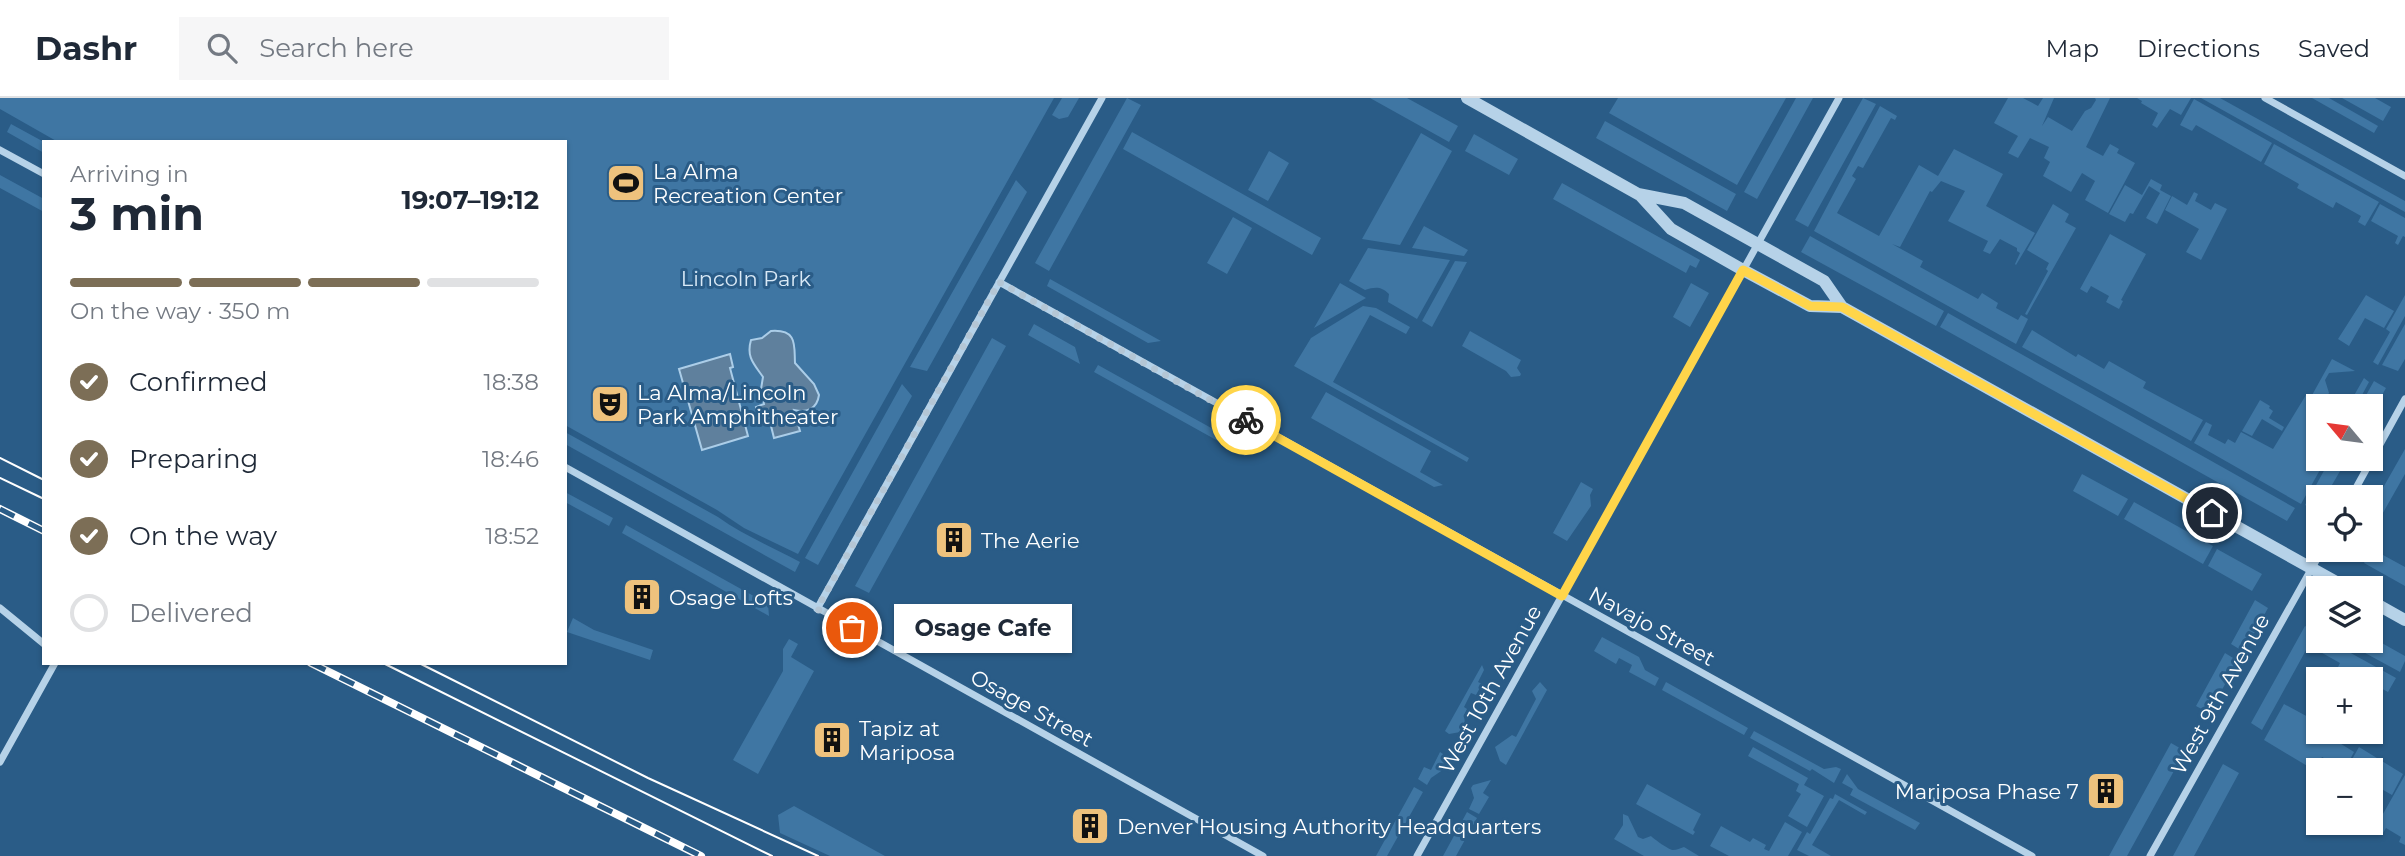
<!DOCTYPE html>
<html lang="en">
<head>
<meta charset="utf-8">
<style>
  :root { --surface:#fff; --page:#f6f6f7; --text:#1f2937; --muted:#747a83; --line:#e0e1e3; --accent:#7c6e56 }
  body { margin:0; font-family:Montserrat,sans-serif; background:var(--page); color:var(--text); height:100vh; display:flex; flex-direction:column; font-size:26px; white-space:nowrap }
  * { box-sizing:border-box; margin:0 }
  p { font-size:23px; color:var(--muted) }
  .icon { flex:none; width:38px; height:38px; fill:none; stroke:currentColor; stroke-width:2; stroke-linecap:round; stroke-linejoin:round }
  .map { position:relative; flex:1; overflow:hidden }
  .side { position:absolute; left:42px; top:42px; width:525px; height:525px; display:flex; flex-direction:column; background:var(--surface); border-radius:0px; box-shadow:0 2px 5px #0004 }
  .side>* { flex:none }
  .needle { width:46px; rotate:299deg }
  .tools { position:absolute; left:2306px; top:296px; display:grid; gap:14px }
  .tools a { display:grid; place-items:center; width:77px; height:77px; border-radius:0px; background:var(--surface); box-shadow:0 2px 5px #0004; font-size:35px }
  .pin { position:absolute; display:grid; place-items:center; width:60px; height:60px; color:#fff; margin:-30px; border:4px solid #fff; border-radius:50%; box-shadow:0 2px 7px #0007 }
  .courier { position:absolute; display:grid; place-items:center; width:70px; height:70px; margin:-35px; border:5px solid #ffd54a; border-radius:50%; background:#fff; color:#222; box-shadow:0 2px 9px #0007 }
  .bubble { position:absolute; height:49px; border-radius:0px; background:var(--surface); box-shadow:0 2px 5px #0004; font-size:23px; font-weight:700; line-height:49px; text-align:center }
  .headline em { font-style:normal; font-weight:700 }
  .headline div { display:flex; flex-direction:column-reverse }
  .headline { display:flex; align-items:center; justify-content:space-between; height:119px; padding:0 28px }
  h1 { font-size:46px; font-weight:700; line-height:52px }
  .bar { display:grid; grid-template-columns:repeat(4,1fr); gap:10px 7px; align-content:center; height:84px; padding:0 28px }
  .bar i { height:9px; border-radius:5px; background:var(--line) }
  .bar .selected { background:var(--accent) }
  .bar p { grid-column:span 4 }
  ol { padding:0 28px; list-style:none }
  li { display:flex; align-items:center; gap:21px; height:77px }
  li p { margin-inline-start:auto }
  li .icon { padding:7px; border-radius:50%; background:var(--accent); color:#fff; stroke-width:4 }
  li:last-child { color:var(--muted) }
  li i { width:38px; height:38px; border:4px solid var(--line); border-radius:50% }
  header { display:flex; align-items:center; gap:42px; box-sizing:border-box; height:98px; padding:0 35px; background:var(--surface); border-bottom:2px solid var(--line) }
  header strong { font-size:33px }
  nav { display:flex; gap:38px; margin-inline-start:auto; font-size:24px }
  .search { width:490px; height:63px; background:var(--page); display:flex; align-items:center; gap:18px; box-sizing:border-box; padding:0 24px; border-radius:0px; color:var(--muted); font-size:26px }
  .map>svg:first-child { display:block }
  .green { fill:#3f76a3 }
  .water { fill:#5f809d; stroke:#abcde8; stroke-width:2 }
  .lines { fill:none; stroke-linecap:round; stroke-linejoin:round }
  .minor { stroke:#b6d2e8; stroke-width:7 }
  .tertiary { stroke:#b6d2e8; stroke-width:12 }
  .tram { stroke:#fff; stroke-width:2 }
  .rail-casing { stroke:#fff; stroke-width:8 }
  .rail { stroke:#2a5c87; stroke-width:5; stroke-dasharray:16; stroke-linecap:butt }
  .done { stroke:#b4c6d5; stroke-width:7; stroke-dasharray:0 12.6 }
  .route { stroke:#ffd54a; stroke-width:9 }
  .labels { text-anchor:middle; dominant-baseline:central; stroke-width:6; stroke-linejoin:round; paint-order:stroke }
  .poi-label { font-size:21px; fill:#fff; stroke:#2a5c87; text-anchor:start }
  .park-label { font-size:21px; fill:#d9e9f6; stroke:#2a5c87 }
  .street-label { font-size:21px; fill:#fff; stroke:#2a5c87 }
</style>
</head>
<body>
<header>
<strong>Dashr</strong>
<div class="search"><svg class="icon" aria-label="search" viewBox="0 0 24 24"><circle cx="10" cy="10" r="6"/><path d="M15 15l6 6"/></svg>Search here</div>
<nav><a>Map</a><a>Directions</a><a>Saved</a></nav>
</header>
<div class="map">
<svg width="2405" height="758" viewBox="0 0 2405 758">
  <rect width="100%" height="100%" fill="#2a5c87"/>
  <path class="green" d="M0 0H1054L798 456 744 430 717 412 565 327V44H58L0 11Z
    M1062 0H1079L1068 19 1059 21 1052 17Z
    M1127 0 1141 7 1049 173 1035 165Z
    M1370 0H1407L1458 28 1449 44Z
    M1618 0H1786L1737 87 1609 15Z
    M1796 0H1813L1757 101 1744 94Z
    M1863 0 1876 6 1808 129 1795 122Z
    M2008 0H2023L2038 8 2043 0H2054L2042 28 2048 19 2072 33 2085 13 2091 10 2096 2 2095 0H2110L2086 49 2103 58 2110 46 2119 51 2117 55 2135 65 2108 115 2085 102 2095 83 2082 75 2071 94 2043 78 2050 64 2044 60 2049 49 2030 40 2018 60 2008 55 2018 38 1994 25Z
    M2137 0H2191L2181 17 2170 11 2157 30 2152 27 2158 15 2141 5 2142 3Z
    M2201 0H2220L2405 103V114Z
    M2312 0H2329L2378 28 2374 35Z
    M2342 0H2375L2391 9 2383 23Z
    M2194 1 2272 45 2261 64 2196 27 2192 33 2180 27Z
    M1880 8 1897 18 1895 22 1891 20 1863 70 1858 68 1852 78 1856 81 1837 115 1879 138 1919 67 1938 78 1954 51 2003 76 1986 108 2035 135 2016 167 2015 166 2020 155 2017 153V150L2000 141 1990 156 1983 153 1988 143 1948 123 1965 93 1941 83 1932 94 1930 93 1900 149 1892 146 1923 163 1920 169 1978 201 1982 195 1998 205 1996 210 2018 222 2021 217 2028 221 2016 246 1814 133Z
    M1605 23 1736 96 1727 113 1596 40Z
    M11 26 44 44V55L7 34Z
    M1132 34 1321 140 1312 157 1123 51Z
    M1421 35 1452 53 1400 147 1362 141Z
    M1474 36 1518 61 1509 77 1465 53Z
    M2274 46 2379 104 2365 128 2358 124 2361 118 2336 104 2333 110 2297 90 2299 86 2264 66Z
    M1269 53 1289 65 1268 103 1248 92Z
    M0 77 44 101V114L0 90Z
    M2151 81 2162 87 2160 92 2171 98 2157 126 2146 120 2160 95 2149 88 2133 116 2130 115 2125 124 2109 116 2125 87 2142 97Z
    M1016 82 1027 94 927 273 910 269Z
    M1562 85 1700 162 1696 170 1690 167 1686 175 1553 101Z
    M2194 94 2198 96 2195 103 2211 112 2215 105 2227 111 2201 162 2186 154 2199 131 2165 112 2172 98 2187 107Z
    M2053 106 2069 116 2065 124 2076 130 2027 217 2025 216 2048 173 2046 171 2049 165 2027 152Z
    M2380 106 2405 120V139L2403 138 2398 147 2395 145 2398 138 2371 123Z
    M1233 119 1252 130 1227 176 1207 165Z
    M1424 128 1468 152 1464 158 1412 150Z
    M2110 136 2146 156 2121 202 2123 203 2119 211 2106 204 2109 198 2091 188 2087 195 2080 191Z
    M1810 138 1944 213 1936 228 1801 154Z
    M1368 150 1450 162 1417 221 1388 204 1389 196C1381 188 1375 189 1365 192L1349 183Z
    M1455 163 1467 164 1432 229 1422 223Z
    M1050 181 1161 243 1148 245 1047 188Z
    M1340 185 1366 200 1314 230Z
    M1691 185 1709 195 1690 229 1673 219Z
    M2366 197 2394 213 2384 230 2365 220 2349 248 2338 241Z
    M2405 197V218L2378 267 2373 264 2390 234 2386 231Z
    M1363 208 1376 210 1410 229 1406 236 1370 217 1333 284 1469 360 1467 364 1294 268 1311 240Z
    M1948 215 2295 410 2287 423 1940 229Z
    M1034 226 1075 249 1080 266 1028 237Z
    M2405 226V261L2398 273 2382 267Z
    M2032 232 2076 259 2078 256 2104 271 2109 263 2146 284 2143 290 2203 322 2191 343 2022 249Z
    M1470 233 1521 262 1517 270 1521 276 1520 278 1511 279 1506 273 1462 248Z
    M992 240 1006 248 869 495 855 488Z
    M2332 261 2355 273 2329 275 2325 282 2329 295 2321 308H2319L2314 322 2319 325V360L2326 361 2301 406 2194 345 2206 324 2212 327 2208 337 2225 346 2228 341 2235 345 2241 334 2273 351 2306 297 2311 299Z
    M1098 267 1249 351 1245 358 1094 274Z
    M2364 280 2369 284 2356 308H2348Z
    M2374 283 2386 290 2371 317V308H2360Z
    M902 286 912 298 818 467 805 460Z
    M1326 294 1431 353 1420 374 1443 387 1434 389 1311 320Z
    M2260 302 2270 308 2269 310 2273 313 2269 320 2284 329 2282 333 2262 321 2252 338 2242 333Z
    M565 334 718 419C743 437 772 449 800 464L795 474 565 346Z
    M2405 351V376L2371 436V411Z
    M2331 360 2347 361 2325 399H2319L2317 414 2305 407Z
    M2082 376 2128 401 2118 418 2073 393Z
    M1581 384 1593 391 1590 397 1591 408 1567 443 1553 435Z
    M565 394 613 420 609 428 565 404Z
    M2134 404 2213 448 2203 466 2124 421Z
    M626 427 768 506 769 518 622 435Z
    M2217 451 2262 476 2252 493 2208 468Z
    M2372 451 2405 469V488L2364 465Z
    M2255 502 2268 510 2244 554 2231 546Z
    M573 520 594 532 653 552 650 562 567 534Z
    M2305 528 2316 534 2262 632 2251 625Z
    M1602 539 1639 559 1645 572 1659 580 1655 588 1629 574 1632 567 1619 560 1616 566 1594 553Z
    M2371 539 2405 558V563L2400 574 2343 543 2371 542Z
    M789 541 798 546 791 559 814 573 758 676 733 662 783 573V551Z
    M2320 542 2329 543 2396 580 2388 594 2371 585V581H2359L2338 569 2340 565 2315 551Z
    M2225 555 2238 563 2209 615 2196 608Z
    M1482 567 1484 572 1478 584 1482 586 1476 597 1471 595 1464 609 1467 611 1464 618 1466 633 1449 636 1445 633Z
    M1540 584 1547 592 1506 667 1500 663 1495 649 1512 637 1516 639 1536 601 1532 593Z
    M1666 584 1748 630 1744 637 1662 592Z
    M2284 606 2310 620 2308 625 2319 631V634L2330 637 2332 635 2340 639 2338 644 2354 654 2345 671 2322 659 2314 672 2264 642Z
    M1754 633 1824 671 1836 669 1841 671 1834 685 1812 671 1810 673 1750 640Z
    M2171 645 2185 653 2127 758H2109Z
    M1753 649 1808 680 1804 687 1824 698 1807 729 1788 718 1801 696 1796 693 1799 686 1748 658Z
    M2359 649 2403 676 2392 697 2371 685V672H2346Z
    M1440 654 1443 656 1447 669 1431 680 1427 687 1418 681 1424 669 1431 672Z
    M2223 666 2239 675 2194 758H2173Z
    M1847 676 1858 691 1920 725 1915 732 1850 697 1853 691 1842 685Z
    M2405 677V747L2399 744 2401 739 2386 730 2383 735 2365 725 2371 724V719L2379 723Z
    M1491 682 1483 695 1489 699 1479 716 1469 711 1474 700 1471 690 1473 687Z
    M1647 686 1701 716 1693 732 1695 734 1693 737 1636 706Z
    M1414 689 1423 694 1387 758H1376Z
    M1835 696 1867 714 1865 717 1839 702 1812 747 1831 758H1809L1797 752 1807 734 1810 736 1830 700 1833 701Z
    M794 708 885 758H830L780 735 778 717Z
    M1467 714 1477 720 1456 758H1443Z
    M1623 716 1628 718 1638 739 1643 741 1651 738C1654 741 1669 752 1673 752 1677 752 1680 750 1684 749L1699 758H1644L1614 741 1623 727Z
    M1785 724 1802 734 1788 758H1729L1710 748 1721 728 1750 744 1753 740 1766 747 1764 751 1769 753Z"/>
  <path class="water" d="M771 233C798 231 794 248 795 265L814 286 819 297C817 311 807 315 794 312L800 333 774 340 770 324 761 326 756 309 764 306 761 291 763 279C754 266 746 259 751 242L762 240Z
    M730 256 733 269 730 270 748 338 702 352 679 271Z"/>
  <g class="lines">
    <path class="minor" d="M2265 0 2405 78
      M0 52 44 76
      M999 184 2032 758
      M565 369 1263 758
      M2351 399 2405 301
      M0 510 44 546
      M817 511 1102 0
      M0 664 55 565
      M1417 758 1839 0
      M2150 758 2322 452"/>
    <path class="tertiary" d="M1467 0 1638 96 1684 105 1824 183 1842 209 2347 490
      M1639 96 1671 131 1743 172 1810 208 1842 209
      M2371 503 2405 522"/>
    <path class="tram" d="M0 360 44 382
      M0 380 44 401
      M383 565 772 758
      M419 565 648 680 818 758"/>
    <g class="rail-casing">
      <path id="rail" d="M0 411 44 433
        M311 565 701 758"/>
    </g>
    <use href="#rail" class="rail"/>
  </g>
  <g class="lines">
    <path class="done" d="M852 530 817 511 999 184 1246 322"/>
    <path class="route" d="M1246 322 1562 498 1743 172 1810 208 1842 209 2212 415"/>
  </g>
  <defs>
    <g id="stadium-square" transform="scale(2.0125)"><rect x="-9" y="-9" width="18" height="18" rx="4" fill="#eec27d" stroke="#2a5c87"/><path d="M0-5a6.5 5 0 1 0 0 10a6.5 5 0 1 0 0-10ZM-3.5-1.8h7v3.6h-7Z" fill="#111"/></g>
    <g id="theatre-square" transform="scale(2.0125)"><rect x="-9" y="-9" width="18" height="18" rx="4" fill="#eec27d" stroke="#2a5c87"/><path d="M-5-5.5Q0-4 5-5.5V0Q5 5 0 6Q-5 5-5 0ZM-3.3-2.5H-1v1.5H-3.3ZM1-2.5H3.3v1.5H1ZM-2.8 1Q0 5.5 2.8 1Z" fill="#111"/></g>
    <g id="building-square" transform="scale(2.0125)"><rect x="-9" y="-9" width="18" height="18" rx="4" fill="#eec27d" stroke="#2a5c87"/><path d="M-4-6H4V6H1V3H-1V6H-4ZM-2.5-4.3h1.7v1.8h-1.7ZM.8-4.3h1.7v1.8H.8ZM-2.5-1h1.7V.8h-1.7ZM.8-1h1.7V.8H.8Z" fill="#111"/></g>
  </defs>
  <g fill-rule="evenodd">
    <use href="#stadium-square" x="626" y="85"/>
    <use href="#theatre-square" x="610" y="306"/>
    <use href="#building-square" x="954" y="442"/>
    <use href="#building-square" x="642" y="499"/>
    <use href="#building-square" x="832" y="642"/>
    <use href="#building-square" x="2106" y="693"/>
    <use href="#building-square" x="1090" y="728"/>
  </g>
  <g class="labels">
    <g class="poi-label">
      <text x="653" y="73">La Alma<tspan x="653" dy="24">Recreation Center</tspan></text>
      <text x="637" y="294">La Alma/Lincoln<tspan x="637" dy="24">Park Amphitheater</tspan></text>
      <text x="981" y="442">The Aerie</text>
      <text x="669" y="499">Osage Lofts</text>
      <text x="859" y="630">Tapiz at<tspan x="859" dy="24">Mariposa</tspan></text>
      <text x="2079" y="693" text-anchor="end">Mariposa Phase 7</text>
      <text x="1117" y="728">Denver Housing Authority Headquarters</text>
    </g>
    <g class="park-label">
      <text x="746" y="180">Lincoln Park</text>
    </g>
    <g class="street-label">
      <text transform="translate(1652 528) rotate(29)">Navajo Street</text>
      <text transform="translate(1490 591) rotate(-61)">West 10th Avenue</text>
      <text transform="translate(2220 596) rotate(-61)">West 9th Avenue</text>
      <text transform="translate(1032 610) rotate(29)">Osage Street</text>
    </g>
  </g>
</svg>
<div class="tools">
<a><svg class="needle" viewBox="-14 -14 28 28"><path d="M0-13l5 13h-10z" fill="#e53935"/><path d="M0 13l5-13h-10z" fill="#747a83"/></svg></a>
<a><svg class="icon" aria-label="locate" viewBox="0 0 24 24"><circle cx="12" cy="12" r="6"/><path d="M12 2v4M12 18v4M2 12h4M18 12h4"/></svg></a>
<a><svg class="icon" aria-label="layers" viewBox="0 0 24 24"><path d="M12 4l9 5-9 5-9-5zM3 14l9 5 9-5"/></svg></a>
<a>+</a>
<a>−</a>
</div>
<div class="pin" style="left:852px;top:530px;background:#ea580c"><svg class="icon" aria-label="bag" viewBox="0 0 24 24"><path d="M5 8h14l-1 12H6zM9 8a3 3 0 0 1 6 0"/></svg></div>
<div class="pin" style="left:2212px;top:415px;background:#1f2937"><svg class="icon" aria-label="home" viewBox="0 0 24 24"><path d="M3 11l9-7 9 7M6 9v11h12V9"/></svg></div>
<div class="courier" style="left:1246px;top:322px"><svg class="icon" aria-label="bike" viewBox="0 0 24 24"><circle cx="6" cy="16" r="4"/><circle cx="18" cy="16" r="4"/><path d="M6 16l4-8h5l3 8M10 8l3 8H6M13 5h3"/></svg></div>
<div class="bubble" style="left:894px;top:506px;width:178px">Osage Cafe</div>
<section class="side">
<div class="headline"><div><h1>3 min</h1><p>Arriving in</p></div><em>19:07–19:12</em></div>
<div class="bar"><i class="selected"></i><i class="selected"></i><i class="selected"></i><i></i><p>On the way · 350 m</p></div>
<ol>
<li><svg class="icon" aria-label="check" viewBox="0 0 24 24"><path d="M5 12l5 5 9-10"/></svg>Confirmed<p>18:38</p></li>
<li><svg class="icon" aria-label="check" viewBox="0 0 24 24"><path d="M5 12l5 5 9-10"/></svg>Preparing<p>18:46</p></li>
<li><svg class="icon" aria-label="check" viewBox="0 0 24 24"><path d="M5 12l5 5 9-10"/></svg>On the way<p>18:52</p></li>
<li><i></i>Delivered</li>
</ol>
</section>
</div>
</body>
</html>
